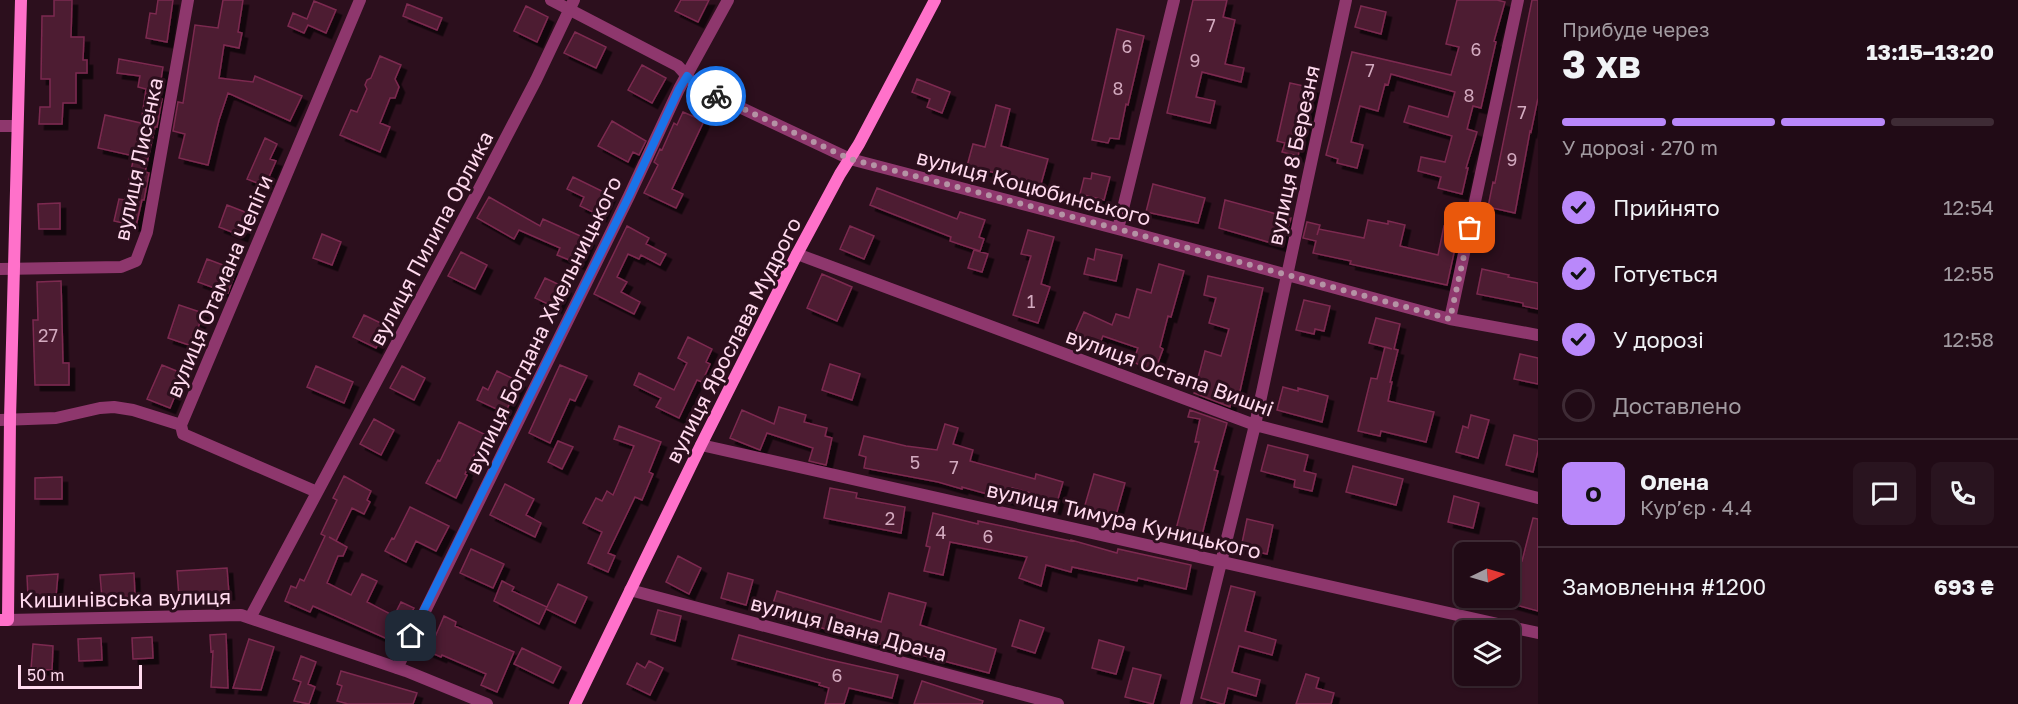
<!DOCTYPE html>
<html lang="uk">
<head>
<meta charset="utf-8">
<style>
  :root { --surface:#210b16; --page:#29141f; --text:#f1f3f6; --muted:#a29ba1; --line:#3e2b35; --accent:#b988fa }
  body { margin:0; font-family:"Golos Text",sans-serif; background:var(--page); color:var(--text); height:100vh; display:flex; flex-direction:column; font-size:22px; white-space:nowrap }
  * { box-sizing:border-box; margin:0 }
  p { font-size:20px; color:var(--muted) }
  .icon { flex:none; width:33px; height:33px; fill:none; stroke:currentColor; stroke-width:2; stroke-linecap:round; stroke-linejoin:round }
  .map { position:relative; flex:1; overflow:hidden }
  .side { display:flex; flex-direction:column; background:var(--surface); width:480px }
  .side>* { flex:none }
  .needle { width:39px; rotate:85deg }
  .controls { position:absolute; left:1454px; top:542px; display:grid; gap:12px }
  .controls a { display:grid; place-items:center; width:66px; height:66px; border-radius:9px; background:var(--surface); box-shadow:0 2px 4px #0004,0 0 0 2px var(--line); font-size:30px }
  .scale { position:absolute; left:18px; bottom:15px; width:124px; box-sizing:border-box; padding-left:6px; border:3px solid #ffdaee; border-top:0; font-size:16px; line-height:21px; white-space:nowrap; color:#ffdaee; -webkit-text-stroke:4px #2c0f1d; paint-order:stroke }
  .pin { position:absolute; display:grid; place-items:center; width:51px; height:51px; color:#fff; margin:-26px; border-radius:12px; box-shadow:0 3px 9px #0006 }
  .courier { position:absolute; display:grid; place-items:center; width:60px; height:60px; margin:-30px; border:4px solid #1a73e8; border-radius:50%; background:#fff; color:#222; box-shadow:0 2px 8px #0007 }
  .head em { font-style:normal; font-weight:700 }
  .head div { display:flex; flex-direction:column-reverse }
  .head { display:flex; align-items:center; justify-content:space-between; height:102px; padding:0 24px }
  h1 { font-size:39px; font-weight:700; line-height:45px }
  .bar { display:grid; grid-template-columns:repeat(4,1fr); gap:9px 6px; align-content:center; height:72px; padding:0 24px }
  .bar i { height:8px; border-radius:4px; background:var(--line) }
  .bar .on { background:var(--accent) }
  .bar p { grid-column:span 4 }
  .line { display:flex; align-items:center; gap:15px; padding:0 24px; border-top:2px solid var(--line) }
  .line div { flex:1 }
  .round { display:grid; place-items:center; flex:none; width:63px; height:63px; border-radius:9px; background:var(--page) }
  ol { padding:0 24px; list-style:none }
  li { display:flex; align-items:center; gap:18px; height:66px }
  li p { margin-inline-start:auto }
  li .icon { padding:6px; border-radius:50%; background:var(--accent); color:#111; stroke-width:4 }
  li:last-child { color:var(--muted) }
  li i { width:33px; height:33px; border:3px solid var(--line); border-radius:50% }
  main { display:flex; flex:1; min-height:0 }
  .map>svg:first-child { display:block }
  .building { fill:#4e1a32; stroke:#7c2a50; stroke-width:1.5; filter:url(#shadow) }
  .lines { fill:none; stroke-linecap:round; stroke-linejoin:round }
  .street { stroke:#8e376d; stroke-width:12 }
  .secondary { stroke:#ff71ca; stroke-width:12 }
  .done { stroke:#b593a5; stroke-width:6; stroke-dasharray:0 10.8 }
  .route { stroke:#1a73e8; stroke-width:8 }
  .labels { text-anchor:middle; dominant-baseline:central; stroke-width:6; stroke-linejoin:round; paint-order:stroke }
  .number-label { font-size:18px; fill:#d3aabf }
  .street-label { font-size:21px; fill:#ffdaee; stroke:#2c0f1d }
</style>
</head>
<body>
<main>
<div class="map">
<svg width="1538" height="704" viewBox="0 0 1538 704">
  <defs>
    <filter id="shadow"><feDropShadow dx="5.5" dy="5.5" stdDeviation="0" flood-color="#0009"/></filter>
  </defs>
  <rect width="100%" height="100%" fill="#2c0f1d"/>
  <path class="building" d="M54 0H72L71 37H84L83 60H87V73H76V103H63L62 124H39L40 107H50V79H41L42 16H54Z
    M158 0H173L167 42 146 38 150 13 156 14Z
    M223 0H243L238 32 242 33 239 48 224 45 219 78 253 82 255 76 302 96 290 121 228 93 219 120 208 165 179 158 185 134 173 131 178 102 183 103 195 25 218 28Z
    M681 0H709L698 22 675 11Z
    M1193 0H1227L1223 17 1235 20 1225 64 1244 68 1241 82 1202 72 1196 97 1215 101 1210 123 1167 113Z
    M1457 0H1497L1505 2 1494 41 1496 42 1481 108 1473 106 1467 129 1477 132 1466 168H1468L1462 194 1438 188 1441 177 1418 171 1421 157 1445 162 1452 136 1404 122 1409 106 1448 117 1455 92 1391 74 1388 85 1385 84 1378 111 1360 106 1351 142 1363 145 1357 168 1337 163 1338 159 1326 155 1352 52 1451 75 1459 47 1446 44Z
    M1532 0H1538V98L1531 132 1530 131 1515 213 1488 207 1493 182 1495 183Z
    M314 1 336 10 326 33 308 25 304 33 288 26 293 13 307 19Z
    M407 4 442 18 437 30 403 16Z
    M526 6 548 17 537 42 514 31Z
    M1361 6 1386 12 1381 34 1355 27Z
    M1117 29 1144 36 1128 105 1126 104 1119 139 1110 138 1108 143 1092 140Z
    M575 32 606 47 596 68 564 53Z
    M380 56 401 65 395 79 399 87 395 98H390L380 123 390 127 380 152 340 135 351 110 357 112 367 89 365 85 367 80 371 78Z
    M119 59 163 67 158 98 162 99 157 127H155L145 172 149 173 144 200H142L136 226 114 221 119 199 125 200 134 156 98 148 105 115 141 123 146 89 138 87 140 76 117 73Z
    M642 65 666 78 652 103 628 90Z
    M917 79 950 92 942 113 927 107 930 99 912 92Z
    M1290 83 1313 88 1298 156 1282 152 1285 143 1277 141Z
    M996 105 1010 109 1001 146 1048 159 1041 184 967 166 973 144 985 147Z
    M683 112 704 121 672 189 683 194 676 208 644 193 658 165 654 162 660 149 662 150 674 123 677 125Z
    M612 121 646 141 639 155 633 152 628 162 598 146Z
    M265 138 277 144 270 159 276 161 265 186 247 179Z
    M1092 173 1110 177 1104 200 1080 194 1084 178 1091 179Z
    M573 177 610 195 601 216 580 206 584 197 567 189Z
    M1153 184 1205 198 1198 223 1146 212Z
    M877 188 957 219 960 212 985 220 979 237 984 239 980 251 950 241 951 237 870 205Z
    M489 197 540 226 543 219 589 240 579 264 557 255 560 248 519 230 514 239 477 218Z
    M1225 200 1291 218 1282 246 1219 228Z
    M60 203V229H39L38 204Z
    M227 205 250 214 242 236 219 227Z
    M1368 220 1388 224V221L1405 225 1400 246 1438 255 1444 226 1459 230 1447 285 1350 264 1351 261 1313 253 1316 241 1303 238 1307 222 1320 225 1317 235 1319 229 1364 238Z
    M627 226 649 238 646 244 666 254 660 265 641 255 639 259 628 254 617 277 627 282 621 292 640 302 634 314 594 294Z
    M850 226 874 236 864 259 840 249Z
    M1028 230 1054 237 1041 284 1050 287 1038 323 1013 315 1031 256 1021 254Z
    M322 234 341 242 332 265 313 258Z
    M1096 249 1122 255 1116 281 1084 274 1088 258 1094 260Z
    M974 250 988 254 982 272 968 268Z
    M461 252 487 265 475 289 448 276Z
    M207 259 236 270 228 293 198 282Z
    M1159 264 1184 271 1171 317 1168 316 1160 347 1163 349 1155 371 1133 362 1138 348 1103 336 1098 348 1073 337 1084 312 1112 325 1116 314 1129 318 1137 289 1151 293Z
    M1482 269 1509 275 1508 277 1538 283V309L1523 306V303L1477 294Z
    M822 274 852 287 837 321 807 308Z
    M1208 276 1263 288 1238 400 1232 398 1230 407 1194 393 1205 351 1221 356 1229 329 1209 323 1216 298 1204 295Z
    M545 278 566 288 556 308 535 298Z
    M61 281 63 363H69V385H35L33 320H38L37 282Z
    M1304 300 1330 306 1324 331 1315 329 1314 334 1296 330Z
    M179 305 203 313 192 346 168 338Z
    M364 315 387 326 376 348 353 337Z
    M1376 318 1400 324 1394 349 1398 350 1390 382H1392L1388 401 1434 412 1426 442 1381 431 1380 436 1358 431 1371 378 1377 379 1385 347 1392 349 1369 343Z
    M688 337 712 349 706 362 710 364 702 382 697 380 679 418 656 407 661 398 634 385 639 373 674 390 687 363 678 358Z
    M1520 354 1538 358V384L1514 379Z
    M830 364 860 374 852 400 822 390Z
    M162 365 184 374 170 408 147 399Z
    M560 365 587 376 575 401 570 399 550 443 529 433Z
    M316 366 353 382 344 403 307 387Z
    M402 366 425 378 414 400 390 388Z
    M497 371 520 382 505 413 477 400 483 387 488 390Z
    M1283 387 1298 391V388L1328 396 1322 422 1277 410Z
    M779 407 806 415 804 422 827 428 825 436 832 438 826 465 809 461 813 448 767 433 760 450 730 438 742 410 774 424Z
    M1190 410 1227 423 1214 470 1218 471 1201 539 1175 533 1199 442H1195L1200 419 1188 417Z
    M1471 415 1489 420 1478 458 1456 452 1463 426 1468 428Z
    M374 419 394 430 381 455 360 444Z
    M459 422 484 434 465 474 467 475 456 498 426 483 438 460 440 461Z
    M945 424 958 428 953 444 973 450 970 461 1035 479 1036 474 1063 482 1055 509 1037 504 1039 495 1012 488 1009 500 962 487V489L938 482 864 468 866 457 859 455 864 436 906 446 937 450Z
    M619 426 661 442 649 472 653 474 642 500 635 497 608 553 615 556 608 572 588 563 602 532 583 523 596 498 602 501 607 491 613 495 634 446 614 439Z
    M1514 435 1538 441V451L1533 472 1506 465Z
    M558 441 573 447 562 469 548 462Z
    M1268 445 1308 455 1304 471 1316 474 1312 491 1294 487 1295 480 1261 471Z
    M1353 466 1403 479 1396 505 1346 492Z
    M1094 474 1125 483 1114 522 1083 512Z
    M344 476 371 491 367 500 370 502 364 514 352 508 336 541 329 537 347 547 343 556H338L327 583 351 595 362 574 377 581 367 602 402 620 392 641 313 606 310 612 285 601 291 586 296 588 300 579 304 581 325 536 321 534 337 500 333 498Z
    M62 477V499H35V478Z
    M505 484 534 499 526 515 541 523 535 537 490 515Z
    M830 488 857 493 856 498 905 507 901 533 824 518Z
    M1454 496 1479 503 1473 528 1448 522Z
    M410 507 449 526 436 551 416 541 406 562 385 551 392 538 394 539Z
    M933 513 978 524V521L1071 541V540L1117 553 1118 549 1191 565 1186 589 1138 578 1137 581 1072 567 1071 572 1046 565 1041 586 1019 578 1027 557 950 542 943 575 924 571 930 547 926 546Z
    M1533 518 1538 519V611L1509 603V557L1522 561Z
    M1247 519 1273 525 1267 554 1241 548Z
    M471 549 504 564 493 588 460 573Z
    M678 556 701 568 689 594 666 582Z
    M227 568 229 594 179 597 177 571Z
    M134 573 135 596 102 598 100 575Z
    M728 573 753 580 746 605 721 598Z
    M58 574 56 596 28 597 27 576Z
    M502 581 514 587 512 591 547 607 539 624 494 601Z
    M558 584 587 597 575 623 546 609Z
    M1231 586 1255 592 1245 631 1276 640 1272 655 1239 646 1232 672 1260 680 1256 696 1228 688 1224 704H1222L1201 698Z
    M777 591 881 622 889 593 926 603 920 625 996 649 989 673 846 635 770 613Z
    M401 602 414 608 406 622 394 616Z
    M658 610 681 616 675 641 651 634Z
    M444 616 456 622 455 626 514 652 497 692 481 685 486 674 442 655 441 657 420 648 426 633 435 637Z
    M1020 620 1044 628 1035 653 1012 646Z
    M226 634 228 688 211 687 213 651 211 652 210 635Z
    M739 635 826 659 898 675 892 698 849 688 844 704H825L829 688 819 685 820 683 732 659Z
    M152 637 153 658 133 659 132 638Z
    M101 638 102 660 79 661 78 639Z
    M249 639 274 647 261 690 233 688Z
    M1099 640 1124 647 1116 674 1092 668Z
    M33 644 53 646 52 670 31 669Z
    M522 648 561 667 553 683 514 664Z
    M301 656 316 662 308 684 315 687 309 704 294 701 301 682 293 679Z
    M649 661 663 668 650 695 627 684 637 663 645 668Z
    M1133 668 1161 675 1153 704 1125 697Z
    M341 671 417 693 413 704H348L337 701 342 686 337 684Z
    M1306 674 1319 678 1316 688 1334 693 1331 704H1296Z
    M922 681 983 701 982 704H914Z"/>
  <g class="lines">
    <path class="street" d="M551 0 678 66 697 87 850 159 1118 229 1450 319 1538 335
      M0 126H17
      M1118 229 1174 0
      M797 254 1255 425 1538 498
      M0 269 121 267 136 261 147 232 188 0
      M1450 319 1518 0
      M0 420 56 418 100 408 114 407 133 410 181 425
      M181 425 360 0
      M181 425 183 434 317 492
      M701 445 1538 633
      M630 590 1058 704
      M250 618 477 193 536 80 574 0
      M8 620 241 615 406 671 487 704
      M397 668 629 196 679 89 728 0
      M1186 704 1255 425 1346 0"/>
    <path class="secondary" d="M0 620H8L10 419 21 0
      M575 704 701 445 797 254 840 174 859 144 935 0"/>
  </g>
  <g class="lines">
    <path class="done" d="M716 96 850 159 1118 229 1450 319 1470 228"/>
    <path class="route" d="M411 636 629 196 679 89 687 76 697 87 716 96"/>
  </g>
  <g class="labels">
    <g class="number-label">
      <text x="1211" y="25">7</text>
      <text x="1127" y="46">6</text>
      <text x="1476" y="49">6</text>
      <text x="1195" y="60">9</text>
      <text x="1370" y="70">7</text>
      <text x="1118" y="88">8</text>
      <text x="1469" y="95">8</text>
      <text x="1522" y="112">7</text>
      <text x="1512" y="159">9</text>
      <text x="1031" y="301">1</text>
      <text x="48" y="335">27</text>
      <text x="915" y="462">5</text>
      <text x="954" y="467">7</text>
      <text x="890" y="518">2</text>
      <text x="941" y="532">4</text>
      <text x="988" y="536">6</text>
      <text x="837" y="675">6</text>
    </g>
    <g class="street-label">
      <text transform="translate(1293 155) rotate(-78)">вулиця 8 Березня</text>
      <text transform="translate(138 159) rotate(-78)">вулиця Лисенка</text>
      <text transform="translate(1034 187) rotate(15)">вулиця Коцюбинського</text>
      <text transform="translate(431 238) rotate(-62)">вулиця Пилипа Орлика</text>
      <text transform="translate(219 286) rotate(-67)">вулиця Отамана Чепіги</text>
      <text transform="translate(543 325) rotate(-64)">вулиця Богдана Хмельницького</text>
      <text transform="translate(733 340) rotate(-63)">вулиця Ярослава Мудрого</text>
      <text transform="translate(1170 372) rotate(20)">вулиця Остапа Вишні</text>
      <text transform="translate(1124 520) rotate(13)">вулиця Тимура Куницького</text>
      <text transform="translate(125 598) rotate(-1)">Кишинівська вулиця</text>
      <text transform="translate(849 628) rotate(15)">вулиця Івана Драча</text>
    </g>
  </g>
</svg>
<div class="controls">
<a><svg class="needle" viewBox="-14 -14 28 28"><path d="M0-13l5 13h-10z" fill="#e53935"/><path d="M0 13l5-13h-10z" fill="#a29ba1"/></svg></a>
<a><svg class="icon" aria-label="layers" viewBox="0 0 24 24"><path d="M12 4l9 5-9 5-9-5zM3 14l9 5 9-5"/></svg></a>
</div>
<div class="scale">50 m</div>
<div class="pin" style="left:1470px;top:228px;background:#ea580c"><svg class="icon" aria-label="bag" viewBox="0 0 24 24"><path d="M5 8h14l-1 12H6zM9 8a3 3 0 0 1 6 0"/></svg></div>
<div class="pin" style="left:411px;top:636px;background:#1f2937"><svg class="icon" aria-label="home" viewBox="0 0 24 24"><path d="M3 11l9-7 9 7M6 9v11h12V9"/></svg></div>
<div class="courier" style="left:716px;top:96px"><svg class="icon" aria-label="bike" viewBox="0 0 24 24"><circle cx="6" cy="16" r="4"/><circle cx="18" cy="16" r="4"/><path d="M6 16l4-8h5l3 8M10 8l3 8H6M13 5h3"/></svg></div>
</div>
<section class="side">
<div class="head"><div><h1>3 хв</h1><p>Прибуде через</p></div><em>13:15–13:20</em></div>
<div class="bar"><i class="on"></i><i class="on"></i><i class="on"></i><i></i><p>У дорозі · 270 m</p></div>
<ol>
<li><svg class="icon" aria-label="check" viewBox="0 0 24 24"><path d="M5 12l5 5 9-10"/></svg>Прийнято<p>12:54</p></li>
<li><svg class="icon" aria-label="check" viewBox="0 0 24 24"><path d="M5 12l5 5 9-10"/></svg>Готується<p>12:55</p></li>
<li><svg class="icon" aria-label="check" viewBox="0 0 24 24"><path d="M5 12l5 5 9-10"/></svg>У дорозі<p>12:58</p></li>
<li><i></i>Доставлено</li>
</ol>
<div class="line" style="height:108px"><b class="round" style="background:var(--accent);color:#111">О</b><div><b>Олена</b><p>Кур’єр · 4.4</p></div><a class="round"><svg class="icon" aria-label="chat" viewBox="0 0 24 24"><path d="M4 5h16v11H9l-5 4z"/></svg></a><a class="round"><svg class="icon" aria-label="phone" viewBox="0 0 24 24"><path d="M5 4h4l2 5-3 2q2 4 5 5l2-3 5 2v4C11 20 4 13 5 4z"/></svg></a></div>
<div class="line" style="height:78px"><div>Замовлення #1200</div><b>693 ₴</b></div>
</section>
</main>
</body>
</html>
